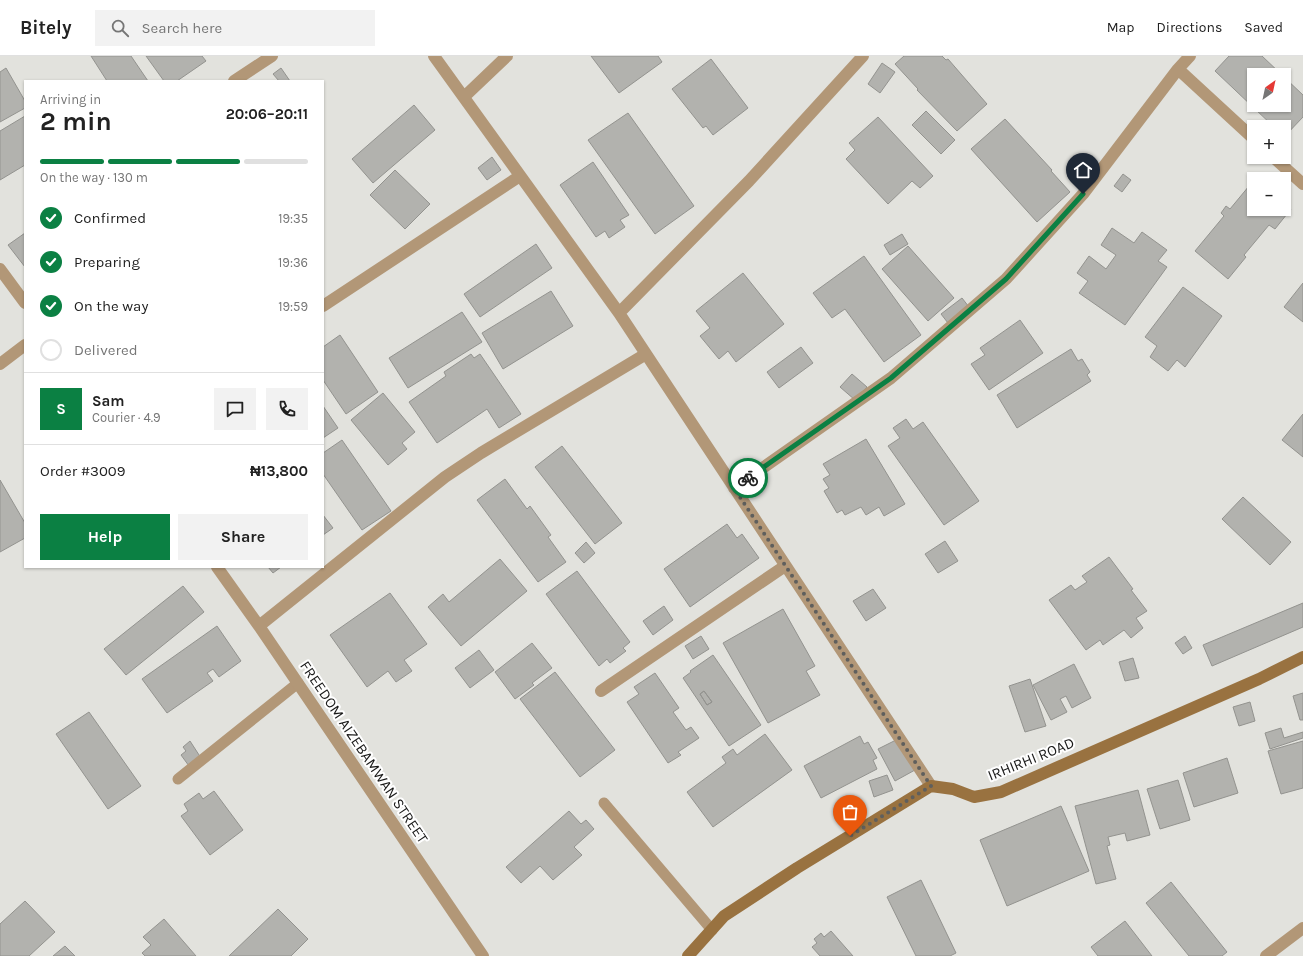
<!DOCTYPE html>
<html lang="en">
<head>
<meta charset="utf-8">
<style>
  :root { --surface:#fff; --page:#f2f2f2; --text:#222; --muted:#767676; --line:#e0e0e0; --accent:#0b8043 }
  body { margin:0; font-family:Karla,sans-serif; background:var(--page); color:var(--text); height:100vh; display:flex; flex-direction:column; font-size:15px; white-space:nowrap }
  * { box-sizing:border-box; margin:0 }
  p { font-size:13px; color:var(--muted) }
  .icon { flex:none; width:22px; height:22px; fill:none; stroke:currentColor; stroke-width:2; stroke-linecap:round; stroke-linejoin:round }
  .map { position:relative; flex:1; overflow:hidden }
  .sheet { position:absolute; left:24px; top:24px; width:300px; height:488px; display:flex; flex-direction:column; background:var(--surface); border-radius:0px; box-shadow:0 1px 3px #0004 }
  .sheet>* { flex:none }
  .needle { width:26px; rotate:33deg }
  .buttons { position:absolute; left:1247px; top:12px; display:grid; gap:8px }
  .buttons a { display:grid; place-items:center; width:44px; height:44px; border-radius:0px; background:var(--surface); box-shadow:0 1px 3px #0004; font-size:20px }
  .pin { position:absolute; display:grid; place-items:center; width:34px; height:34px; color:#fff; margin:-41px -17px; border-radius:50% 50% 50% 0; rotate:-45deg; box-shadow:0 0 4px #0007 }
  .pin .icon { rotate:45deg }
  .courier { position:absolute; display:grid; place-items:center; width:40px; height:40px; margin:-20px; border:3px solid #0b8043; border-radius:50%; background:#fff; color:#222; box-shadow:0 1px 5px #0007 }
  .head em { font-style:normal; font-weight:700 }
  .head div { display:flex; flex-direction:column-reverse }
  .head { display:flex; align-items:center; justify-content:space-between; height:68px; padding:0 16px }
  h1 { font-size:26px; font-weight:700; line-height:30px }
  .bar { display:grid; grid-template-columns:repeat(4,1fr); gap:6px 4px; align-content:center; height:48px; padding:0 16px }
  .bar i { height:5px; border-radius:3px; background:var(--line) }
  .bar .selected { background:var(--accent) }
  .bar p { grid-column:span 4 }
  .line { display:flex; align-items:center; gap:10px; padding:0 16px; border-top:1px solid var(--line) }
  .line div { flex:1 }
  .round { display:grid; place-items:center; flex:none; width:42px; height:42px; border-radius:0px; background:var(--page) }
  ol { padding:0 16px; list-style:none }
  li { display:flex; align-items:center; gap:12px; height:44px }
  li p { margin-inline-start:auto }
  li .icon { padding:4px; border-radius:50%; background:var(--accent); color:#fff; stroke-width:4 }
  li:last-child { color:var(--muted) }
  li i { width:22px; height:22px; border:2px solid var(--line); border-radius:50% }
  .primary-button { display:flex; gap:8px; margin-top:auto; padding:8px 16px }
  .primary-button a { flex:1; height:46px; border-radius:0px; background:var(--accent); color:#fff; font-size:16px; font-weight:700; line-height:46px; text-align:center }
  .primary-button a+a { background:var(--page); color:var(--text) }
  header { display:flex; align-items:center; gap:24px; box-sizing:border-box; height:56px; padding:0 20px; background:var(--surface); border-bottom:1px solid var(--line) }
  header strong { font-size:19px }
  nav { display:flex; gap:22px; margin-inline-start:auto; font-size:14px }
  .search { width:280px; height:36px; background:var(--page); display:flex; align-items:center; gap:10px; box-sizing:border-box; padding:0 14px; border-radius:0px; color:var(--muted); font-size:15px }
  .map>svg:first-child { display:block }
  .building { fill:#b2b2ae; stroke:#93938f; fill-rule:evenodd }
  .lines { fill:none; stroke-linecap:round; stroke-linejoin:round }
  .lane { stroke:#b29777; stroke-width:11 }
  .street { stroke:#b29777; stroke-width:12 }
  .secondary { stroke:#997240; stroke-width:12 }
  .done { stroke:#5f5f5d; stroke-width:4; stroke-dasharray:0 7.2 }
  .route { stroke:#0b8043; stroke-width:5 }
  .labels { text-anchor:middle; dominant-baseline:central; stroke-width:4; stroke-linejoin:round; paint-order:stroke }
  .street-label { font-size:15px; fill:#191918; stroke:#fff }
</style>
</head>
<body>
<header>
<strong>Bitely</strong>
<div class="search"><svg class="icon" aria-label="search" viewBox="0 0 24 24"><circle cx="10" cy="10" r="6"/><path d="M15 15l6 6"/></svg>Search here</div>
<nav><a>Map</a><a>Directions</a><a>Saved</a></nav>
</header>
<div class="map">
<svg width="1303" height="900" viewBox="0 0 1303 900">
  <rect width="100%" height="100%" fill="#e2e2dd"/>
  <path class="building" d="M91 0H131L148 25H107Z
    M146 0H202L206 5 177 25H164Z
    M591 0H658L662 6 619 37Z
    M904 0H942L946 4 948 3 987 48 957 75 917 34 918 33 895 8Z
    M1229 0H1262L1282 19H1254V49H1284V21L1303 39V61L1284 81V71H1274L1215 15Z
    M711 3 748 52 713 79 706 70 703 72 672 33Z
    M882 7 895 16 880 37 868 28Z
    M6 12 25 45V52L0 66V16Z
    M281 12 290 25H279L273 18Z
    M414 49 435 74 373 127 352 103Z
    M926 55 955 84 941 98 912 69Z
    M628 57 694 150 655 178 588 84Z
    M25 60V109L0 124V75Z
    M878 61 933 120 920 132 912 125 888 148 846 103 855 94 849 87Z
    M1005 63 1052 114 1051 115 1070 136 1037 166 971 93Z
    M492 101 501 114 487 124 478 112Z
    M593 106 629 159 620 164 625 171 609 182 605 175 596 181 560 129Z
    M395 114 430 148 405 173 370 139Z
    M1123 118 1131 124 1122 136 1114 130Z
    M1254 124V153H1284V147L1291 153 1275 173 1269 169 1244 199 1246 201 1228 223 1195 195 1224 160 1221 157 1226 150 1230 153Z
    M1112 172 1134 187 1142 176 1167 194 1158 205 1167 211 1125 269 1079 237 1088 225 1077 217 1089 200 1106 213 1116 199 1101 189Z
    M25 177V211L8 189Z
    M902 178 908 188 890 199 884 189Z
    M536 188 552 212 480 261 464 238Z
    M908 190 954 242 928 265 882 213Z
    M864 200 921 279 884 306 845 253 832 262 813 237Z
    M743 217 784 268 736 306 728 295 719 303 700 280 710 272 696 255Z
    M1303 227V266L1284 251Z
    M1183 231 1222 260 1185 311 1177 304 1168 315 1150 301 1157 290 1145 281Z
    M551 235 573 270 503 313 482 277Z
    M962 242 969 251 948 267 941 258Z
    M462 256 482 286 408 332 389 302Z
    M1020 264 1043 297 989 334 971 308 985 299 980 292Z
    M340 279 378 336 346 358 323 324V291Z
    M801 291 813 307 779 332 767 316Z
    M1071 293 1078 305 1082 303 1090 316 1087 319 1091 325 1017 372 997 339Z
    M471 298 474 302 480 298 521 358 499 372 487 353 437 387 409 346 446 320 444 316Z
    M852 318 867 331 855 344 840 331Z
    M383 337 415 376 402 387 407 393 388 409 351 364Z
    M323 350 338 372 323 382Z
    M1303 358V401L1282 384Z
    M906 363 913 373 923 366 979 445 944 469 888 390 900 382 893 372Z
    M866 383 905 448 884 460 879 451 866 459 861 451 845 459 842 454 837 457 824 435 829 432 823 423 830 419 823 408Z
    M342 384 391 455 362 474 323 418V397Z
    M562 390 622 467 595 488 535 411Z
    M505 423 527 453 530 450 551 479 548 481 566 506 538 526 477 444Z
    M0 424 25 467V482L0 496Z
    M1243 441 1291 486 1270 509 1222 463Z
    M323 459 333 472 323 479Z
    M727 468 737 482 742 478 759 502 690 551 664 513Z
    M945 485 958 505 938 517 925 498Z
    M586 486 595 497 584 507 575 497Z
    M1109 501 1133 533 1131 534 1147 555 1136 562 1143 572 1131 582 1124 574 1103 589 1100 584 1086 594 1049 544 1071 529 1075 534 1087 526 1082 520Z
    M500 503 527 535 461 590 428 551 443 538 449 546Z
    M268 511H281L273 517Z
    M577 515 630 586 623 592 626 595 610 607 607 603 599 610 546 538Z
    M183 530 204 556 126 619 104 593Z
    M873 533 886 552 866 565 853 545Z
    M390 537 427 588 404 604 412 615 396 626 388 615 367 631 330 579Z
    M1303 547V571L1212 610 1203 589Z
    M664 550 673 564 653 579 643 565Z
    M783 553 815 610 806 615 820 639 768 667 723 587Z
    M217 570 241 605 219 621 213 613 207 617 213 625 167 657 142 623Z
    M701 580 709 593 693 603 685 590Z
    M1185 580 1192 592 1183 598 1175 587Z
    M532 587 552 612 532 627 534 629 515 643 495 616Z
    M479 594 494 614 470 632 455 612Z
    M713 599 761 669 729 690 683 622 691 616 690 615ZM704 635 712 646 707 649 700 638Z
    M1133 602 1139 622 1125 625 1119 606Z
    M1074 608 1091 642 1072 652 1066 640 1060 643 1067 656 1051 664 1033 629Z
    M555 616 615 694 580 721 520 643Z
    M655 617 679 652 673 656 686 674 691 671 699 682 678 696 681 699 668 707 627 646 639 638 634 631Z
    M1030 623 1046 670 1025 676 1009 630Z
    M704 635 712 646 707 649 700 638Z
    M1303 637V664H1300L1293 640Z
    M1250 646 1255 665 1239 670 1233 651Z
    M89 656 141 730 108 753 56 678Z
    M1281 672 1284 682 1303 676V682L1270 693 1265 677Z
    M765 678 792 714 713 771 687 736 726 707 722 701 733 693 737 699Z
    M860 680 864 688 868 686 877 702 873 704 877 713 821 742 804 710Z
    M898 683 915 714 895 725 878 693Z
    M190 685 201 702 189 710 181 699 186 695 183 691Z
    M1303 685V732L1281 738 1268 695Z
    M1227 702 1238 737 1194 751 1183 717Z
    M887 719 893 734 874 741 869 725Z
    M1178 724 1190 764 1160 773 1147 733Z
    M1138 734 1150 779 1127 785 1125 777 1108 781 1110 789 1107 790 1116 823 1096 828 1075 750Z
    M214 735 243 774 210 799 181 760 188 755 184 748 199 737 203 743Z
    M1061 750 1089 815 1007 850 980 784Z
    M569 755 581 768 586 764 594 773 574 791 582 799 553 824 540 810 521 827 506 811Z
    M921 824 956 897 950 900H916L887 841Z
    M1171 826 1227 896 1222 900H1189L1146 847Z
    M25 845 55 876 29 900H0V868Z
    M278 853 308 883 291 900H229Z
    M164 863 196 900H145L142 897 151 889 143 881Z
    M1125 865 1152 900H1098L1091 891Z
    M831 875 853 900H820L812 891 817 887 814 883 821 877 824 881Z
    M65 890 75 900H53Z"/>
  <g class="lines">
    <path class="lane" d="M178 723 298 627
      M604 747 712 874"/>
    <path class="street" d="M434 0 619 257 931 730
      M1178 13 1254 83
      M234 25 272 0
      M464 41 507 0
      M1273 101 1303 128
      M0 213 25 247
      M323 250 520 120
      M619 257 749 125 863 0
      M0 308 25 289
      M734 432 891 322 1006 223 1083 138 1178 13 1190 0
      M217 511 259 570 483 900
      M259 570 445 421 481 397 646 298
      M601 635 785 510
      M1266 900 1303 872"/>
    <path class="secondary" d="M688 900 724 860 797 812 931 730 953 733 974 741 1001 736 1259 623 1303 601"/>
  </g>
  <g class="lines">
    <path class="done" d="M748 422 734 432 931 730 850 780"/>
    <path class="route" d="M748 422 891 322 1006 223 1083 138"/>
  </g>
  <g class="labels">
    <g class="street-label">
      <text transform="translate(364 696) rotate(56)">FREEDOM AIZEBAMWAN STREET</text>
      <text transform="translate(1031 703) rotate(-22)">IRHIRHI ROAD</text>
    </g>
  </g>
</svg>
<div class="buttons">
<a><svg class="needle" viewBox="-14 -14 28 28"><path d="M0-13l5 13h-10z" fill="#e53935"/><path d="M0 13l5-13h-10z" fill="#767676"/></svg></a>
<a>+</a>
<a>−</a>
</div>
<div class="pin" style="left:850px;top:780px;background:#ea580c"><svg class="icon" aria-label="bag" viewBox="0 0 24 24"><path d="M5 8h14l-1 12H6zM9 8a3 3 0 0 1 6 0"/></svg></div>
<div class="pin" style="left:1083px;top:138px;background:#1f2937"><svg class="icon" aria-label="home" viewBox="0 0 24 24"><path d="M3 11l9-7 9 7M6 9v11h12V9"/></svg></div>
<div class="courier" style="left:748px;top:422px"><svg class="icon" aria-label="bike" viewBox="0 0 24 24"><circle cx="6" cy="16" r="4"/><circle cx="18" cy="16" r="4"/><path d="M6 16l4-8h5l3 8M10 8l3 8H6M13 5h3"/></svg></div>
<section class="sheet">
<div class="head"><div><h1>2 min</h1><p>Arriving in</p></div><em>20:06–20:11</em></div>
<div class="bar"><i class="selected"></i><i class="selected"></i><i class="selected"></i><i></i><p>On the way · 130 m</p></div>
<ol>
<li><svg class="icon" aria-label="check" viewBox="0 0 24 24"><path d="M5 12l5 5 9-10"/></svg>Confirmed<p>19:35</p></li>
<li><svg class="icon" aria-label="check" viewBox="0 0 24 24"><path d="M5 12l5 5 9-10"/></svg>Preparing<p>19:36</p></li>
<li><svg class="icon" aria-label="check" viewBox="0 0 24 24"><path d="M5 12l5 5 9-10"/></svg>On the way<p>19:59</p></li>
<li><i></i>Delivered</li>
</ol>
<div class="line" style="height:72px"><b class="round" style="background:var(--accent);color:#fff">S</b><div><b>Sam</b><p>Courier · 4.9</p></div><a class="round"><svg class="icon" aria-label="chat" viewBox="0 0 24 24"><path d="M4 5h16v11H9l-5 4z"/></svg></a><a class="round"><svg class="icon" aria-label="phone" viewBox="0 0 24 24"><path d="M5 4h4l2 5-3 2q2 4 5 5l2-3 5 2v4C11 20 4 13 5 4z"/></svg></a></div>
<div class="line" style="height:52px"><div>Order #3009</div><b>₦13,800</b></div>
<div class="primary-button"><a>Help</a><a>Share</a></div>
</section>
</div>
</body>
</html>
